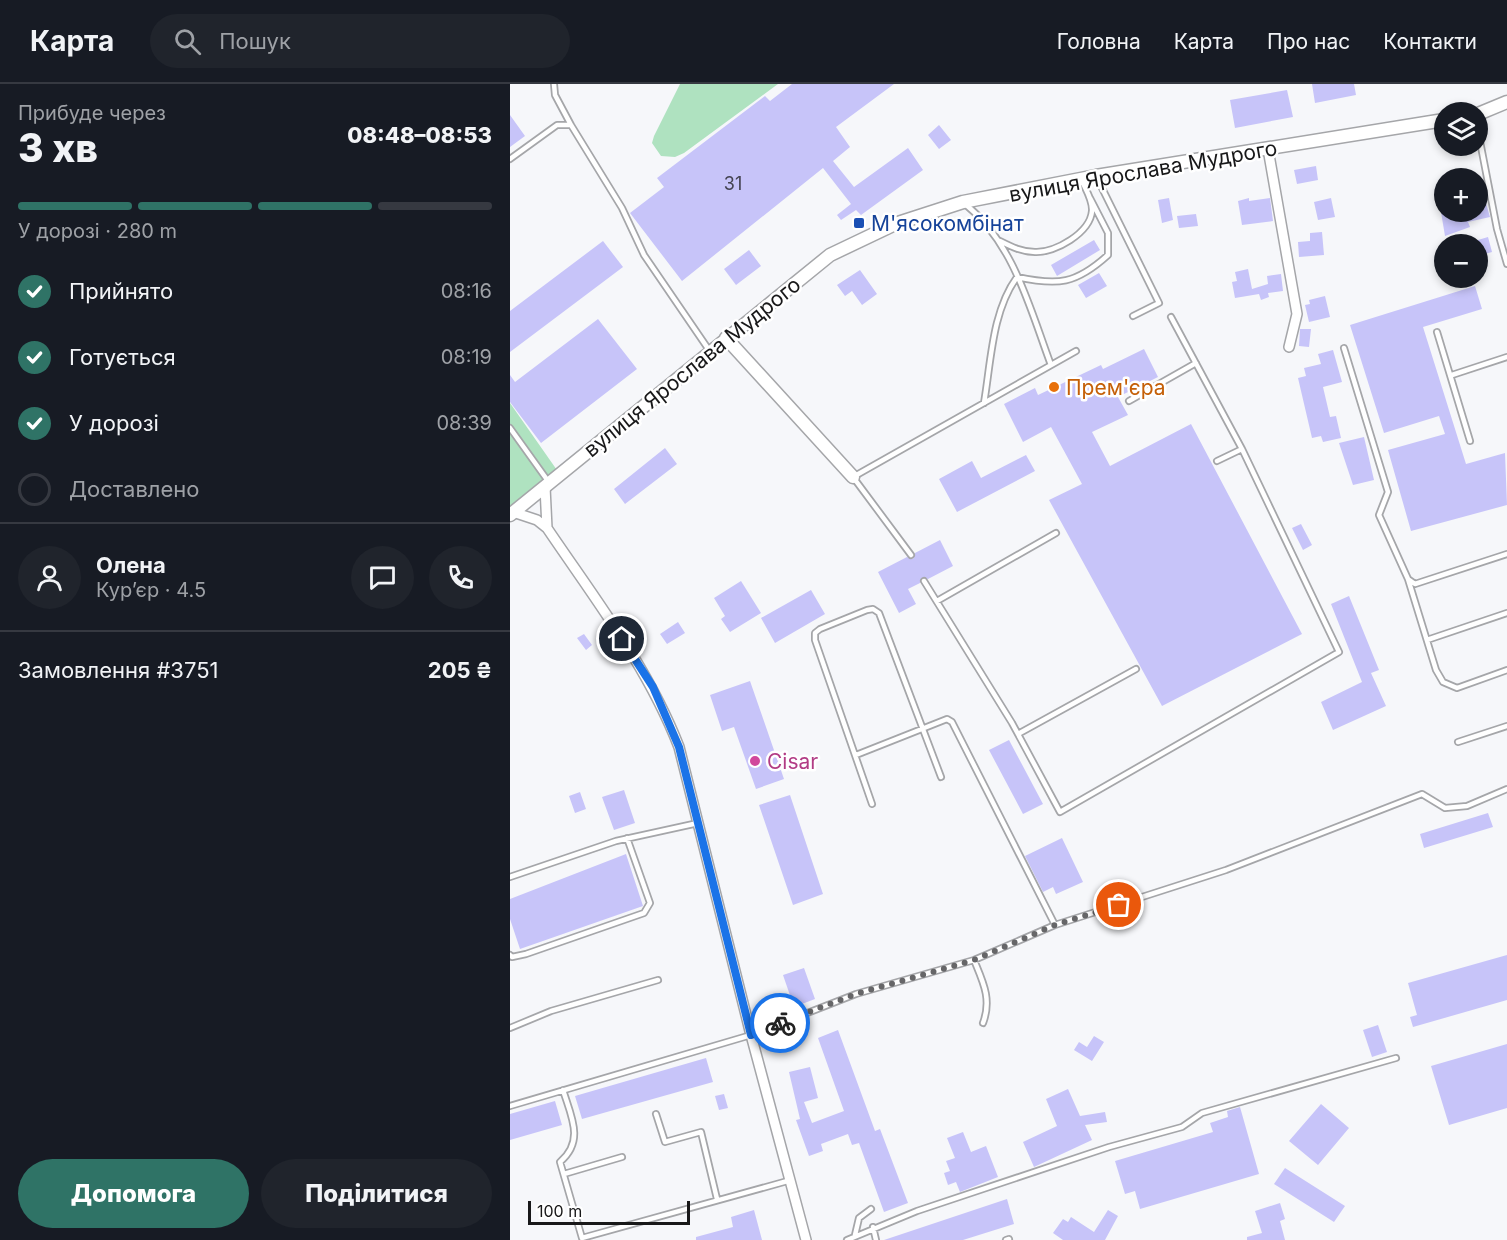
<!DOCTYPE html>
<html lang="uk">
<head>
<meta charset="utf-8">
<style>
  :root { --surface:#171b24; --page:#20242c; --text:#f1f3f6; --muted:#9ea1a6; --line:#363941; --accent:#2f7366 }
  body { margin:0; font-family:Inter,sans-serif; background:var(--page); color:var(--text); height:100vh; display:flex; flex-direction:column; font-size:22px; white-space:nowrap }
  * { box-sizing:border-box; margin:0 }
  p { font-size:20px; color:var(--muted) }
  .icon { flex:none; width:33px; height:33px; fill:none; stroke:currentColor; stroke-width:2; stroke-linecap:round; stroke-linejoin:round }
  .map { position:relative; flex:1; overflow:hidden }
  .panel { display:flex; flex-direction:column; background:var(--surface); width:510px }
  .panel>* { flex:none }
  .buttons { position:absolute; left:924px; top:18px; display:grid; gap:12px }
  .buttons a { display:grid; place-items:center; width:54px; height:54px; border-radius:50%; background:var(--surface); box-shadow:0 3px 9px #0003; font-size:30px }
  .scale { position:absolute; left:18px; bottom:15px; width:162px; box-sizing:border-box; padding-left:6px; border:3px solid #181819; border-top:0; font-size:16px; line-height:21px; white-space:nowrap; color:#181819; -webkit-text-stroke:4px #fff; paint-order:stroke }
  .pin { position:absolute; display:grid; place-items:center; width:51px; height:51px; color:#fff; margin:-26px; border:3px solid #fff; border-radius:50%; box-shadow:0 2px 6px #0007 }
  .courier { position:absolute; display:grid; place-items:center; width:60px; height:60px; margin:-30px; border:4px solid #1a73e8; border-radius:50%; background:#fff; color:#222; box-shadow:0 2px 8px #0007 }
  .summary em { font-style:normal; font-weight:800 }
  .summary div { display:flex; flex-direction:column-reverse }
  .summary { display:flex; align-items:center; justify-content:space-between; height:102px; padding:0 18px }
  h1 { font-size:39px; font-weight:800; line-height:45px }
  .bar { display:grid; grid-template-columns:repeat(4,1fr); gap:9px 6px; align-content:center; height:72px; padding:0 18px }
  .bar i { height:8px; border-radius:4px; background:var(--line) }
  .bar .active { background:var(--accent) }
  .bar p { grid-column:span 4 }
  .line { display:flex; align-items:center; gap:15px; padding:0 18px; border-top:2px solid var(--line) }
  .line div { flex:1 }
  .round { display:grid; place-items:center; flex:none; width:63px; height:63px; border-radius:32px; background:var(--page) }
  ol { padding:0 18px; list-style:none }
  li { display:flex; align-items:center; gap:18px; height:66px }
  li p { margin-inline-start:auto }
  li .icon { padding:6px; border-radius:50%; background:var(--accent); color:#fff; stroke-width:4 }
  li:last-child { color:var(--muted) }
  li i { width:33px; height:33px; border:3px solid var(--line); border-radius:50% }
  .action { display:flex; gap:12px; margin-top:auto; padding:12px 18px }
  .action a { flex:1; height:69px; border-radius:36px; background:var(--accent); color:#fff; font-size:24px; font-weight:800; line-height:69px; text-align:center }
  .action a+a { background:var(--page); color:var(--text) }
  header { display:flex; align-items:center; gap:36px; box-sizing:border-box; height:84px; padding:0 30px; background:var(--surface); border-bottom:2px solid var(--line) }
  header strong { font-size:28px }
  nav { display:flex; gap:33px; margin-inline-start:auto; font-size:21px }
  .search { width:420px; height:54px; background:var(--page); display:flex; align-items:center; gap:15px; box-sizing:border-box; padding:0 21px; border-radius:33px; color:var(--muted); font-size:22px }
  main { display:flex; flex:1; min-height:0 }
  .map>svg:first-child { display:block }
  .green { fill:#afe2c0 }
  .building { fill:#c7c4f9 }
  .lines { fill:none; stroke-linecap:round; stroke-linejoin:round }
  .service-casing { stroke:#a5a6a9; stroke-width:8 }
  .minor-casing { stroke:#a5a6a9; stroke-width:12 }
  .secondary-casing { stroke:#a5a6a9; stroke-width:15 }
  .service { stroke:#fff; stroke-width:4.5 }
  .minor { stroke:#fff; stroke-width:9 }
  .secondary { stroke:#fff; stroke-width:12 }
  .done { stroke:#666668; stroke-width:6; stroke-dasharray:0 10.8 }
  .route { stroke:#1a73e8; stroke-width:8 }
  .transit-dot { fill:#1a4fb4; stroke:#fff; stroke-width:2 }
  .food-dot { fill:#e8710a; stroke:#fff; stroke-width:2 }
  .hotel-dot { fill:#d1479c; stroke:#fff; stroke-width:2 }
  .labels { text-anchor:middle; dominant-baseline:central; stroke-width:5; stroke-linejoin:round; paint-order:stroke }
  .number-label { font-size:18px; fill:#444351 }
  .street-label { font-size:21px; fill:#181819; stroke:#fff }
  .transit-label { font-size:21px; fill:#164399; stroke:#fff; text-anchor:start }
  .food-label { font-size:21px; fill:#c56008; stroke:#fff; text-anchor:start }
  .hotel-label { font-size:21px; fill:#b23c85; stroke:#fff; text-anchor:start }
</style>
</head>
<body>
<header>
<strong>Карта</strong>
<div class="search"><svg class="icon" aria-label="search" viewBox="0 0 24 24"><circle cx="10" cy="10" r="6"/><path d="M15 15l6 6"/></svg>Пошук</div>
<nav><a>Головна</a><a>Карта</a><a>Про нас</a><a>Контакти</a></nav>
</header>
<main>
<section class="panel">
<div class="summary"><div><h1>3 хв</h1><p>Прибуде через</p></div><em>08:48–08:53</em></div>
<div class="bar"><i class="active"></i><i class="active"></i><i class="active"></i><i></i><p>У дорозі · 280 m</p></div>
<ol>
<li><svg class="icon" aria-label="check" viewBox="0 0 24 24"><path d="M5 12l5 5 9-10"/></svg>Прийнято<p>08:16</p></li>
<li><svg class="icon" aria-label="check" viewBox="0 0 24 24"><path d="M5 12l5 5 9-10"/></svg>Готується<p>08:19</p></li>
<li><svg class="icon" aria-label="check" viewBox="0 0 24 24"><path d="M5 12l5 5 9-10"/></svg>У дорозі<p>08:39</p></li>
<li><i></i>Доставлено</li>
</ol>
<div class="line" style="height:108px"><a class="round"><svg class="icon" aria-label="person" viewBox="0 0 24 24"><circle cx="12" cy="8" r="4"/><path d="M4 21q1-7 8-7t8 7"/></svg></a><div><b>Олена</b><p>Кур’єр · 4.5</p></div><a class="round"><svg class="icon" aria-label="chat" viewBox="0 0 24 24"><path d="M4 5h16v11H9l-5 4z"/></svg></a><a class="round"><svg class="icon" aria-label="phone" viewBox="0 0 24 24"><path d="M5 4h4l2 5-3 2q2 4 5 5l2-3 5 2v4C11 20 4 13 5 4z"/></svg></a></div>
<div class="line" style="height:78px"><div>Замовлення #3751</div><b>205 ₴</b></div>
<div class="action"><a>Допомога</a><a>Поділитися</a></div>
</section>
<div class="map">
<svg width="997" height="1156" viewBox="0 0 997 1156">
  <rect width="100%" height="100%" fill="#f6f7fa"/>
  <path class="green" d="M170 0H268L174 69 165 73 151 72 142 59 144 52Z
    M0 319 49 389 0 426Z"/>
  <path class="building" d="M282 0H384L326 43 340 63 323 77 344 103 398 64 413 86 351 131 346 126 331 136 327 131 341 120 313 84 172 197 120 129 154 103 147 94 255 12 260 17Z
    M802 0H844L846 11 805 19Z
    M777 6 783 33 725 44 720 16Z
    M0 31 15 52 0 63Z
    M429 41 441 56 429 65 418 51Z
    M806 82 808 96 787 100 784 86Z
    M971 102 980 133 958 138 960 143 935 152 931 128H968V103Z
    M659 114 663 136 652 139 648 116Z
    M739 114V117L760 114 763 137 732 141 728 117Z
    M821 114 825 133 808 136 804 118Z
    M686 130 688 142 669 144 667 132Z
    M812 148 814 171 789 173 788 158 800 157V149Z
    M978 153 982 168 968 172V156Z
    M584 156 590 166 547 192 541 181Z
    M93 157 113 183 0 268V227Z
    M239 166 251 182 226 201 214 185Z
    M738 185 742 205 758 200 757 192 771 190 773 207 758 209 759 213 751 216 749 210 725 214 722 198 727 197 725 188Z
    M350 186 367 210 352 221 342 207 335 212 327 201Z
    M589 189 597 202 576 214 568 201Z
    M965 202 972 225 913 243 956 380 995 369 997 421 901 447 878 366 935 350 929 332 874 349 840 241Z
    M815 212 820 233 799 238 795 221 800 220 799 216Z
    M88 235 127 285 31 359 0 318V291L5 298Z
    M790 245H801L799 263 789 262Z
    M634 265 648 293 608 313 618 331 582 348 600 382 681 340 792 550 652 622 539 416 572 400 541 343 513 358 494 320 525 304 528 311 591 281 593 285Z
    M823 266 832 298 813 303 820 333 826 332 831 354 813 358 811 352 802 354 788 294 796 292 794 284 811 280 808 270Z
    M854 353 864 396 843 401 829 359Z
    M155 364 167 380 115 420 104 405Z
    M516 371 525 387 447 428 429 395 462 377 471 394Z
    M791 440 802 461 793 466 782 444Z
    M430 456 443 482 418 495 411 494 410 499 398 505 406 520 389 529 368 488 397 473 403 475 405 469Z
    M231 497 251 529 220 548 211 535 215 532 204 514Z
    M301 506 315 530 265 559 251 534Z
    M839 512 869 586 861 589 876 622 823 646 811 618 852 598 821 520Z
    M168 538 175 549 157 560 150 550Z
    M74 550 82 561 76 566 67 554Z
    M240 597 274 695 246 705 224 643 212 647 200 611Z
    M499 656 533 720 513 730 479 666Z
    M114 706 125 739 104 746 92 713Z
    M70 708 76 725 65 729 59 712Z
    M280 711 313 810 283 821 249 721Z
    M978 729 983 743 914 764 910 750Z
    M552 754 573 798 546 810 543 803 533 808 515 772Z
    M116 770 133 822 10 865 0 835V815Z
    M997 871V916L903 943 900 933 907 931 898 899Z
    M294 884 305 915 284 923 273 891Z
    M868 941 877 968 862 973 853 946Z
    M328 946 365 1047 370 1045 398 1119 374 1128 349 1059 342 1061 338 1050 311 1060 313 1067 299 1072 286 1036 290 1035 279 988 300 983 308 1014 294 1018 302 1039 334 1027 308 954Z
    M584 952 594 958 582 977 564 966 569 958 577 963Z
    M997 960V1024L939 1041 921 982Z
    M196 974 203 998 72 1035 65 1012Z
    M558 1005 570 1032 595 1028 597 1038 575 1041 582 1056 524 1083 513 1058 547 1042 536 1015Z
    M214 1010 218 1024 209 1026 205 1012Z
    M45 1017 52 1041 0 1056V1030Z
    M811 1020 839 1044 808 1081 779 1057Z
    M730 1023 749 1090 630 1125 625 1107 615 1110 605 1077 703 1048 700 1039 718 1033 717 1027Z
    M453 1048 461 1068 476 1062 488 1093 450 1108 446 1098 438 1101 434 1089 440 1087 436 1077 445 1074 437 1054Z
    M775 1084 835 1122 824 1138 764 1100Z
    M497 1115 504 1140 453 1156H374Z
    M770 1119 775 1135 770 1137 775 1156H737V1153L752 1149 745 1127Z
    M244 1126 252 1156H186V1153L223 1143 221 1133Z
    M598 1126 608 1132 595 1156H553L543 1149 553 1135 558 1138 561 1133 584 1148Z"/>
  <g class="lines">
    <g class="service-casing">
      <path id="service" d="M44 0 45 11 61 41
        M968 47 987 145 997 180
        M0 75 47 41H61L112 124 134 171 199 266
        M587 94 649 219 623 232
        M455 120C504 159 520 225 541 281
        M490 157C502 163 512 168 525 168 545 169 580 149 582 127 583 117 576 106 572 97
        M927 248 960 357
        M834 264 878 408 869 431 898 495 905 500 997 470
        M942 291 997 273
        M619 317 686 279
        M474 319C481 278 482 227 507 193 548 202 566 200 598 171V149L580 114
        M0 344 38 397
        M707 377 732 365
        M401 471 343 393 566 267
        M898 495 926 586 933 598 947 604 997 586
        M414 497 502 639 550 728 829 568 732 365 661 233
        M427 517 546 449
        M917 556 997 529
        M508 650 626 585
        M948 658 997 642
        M346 671 437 635 442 638 545 841
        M362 720 305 556V549L310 545 357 526 363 525 369 529 431 693
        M0 793 106 757 188 739
        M0 871 2 873 16 870 134 829 140 819 117 754
        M464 876C473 898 482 915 473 939
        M0 944 41 927 148 896
        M53 1006C61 1032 75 1057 50 1078L72 1154 281 1096
        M0 1022 241 951 346 910 464 876 545 841 716 786 912 710 935 724 957 722 997 705
        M146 1030 155 1058 191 1048 207 1115
        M54 1090 112 1073
        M363 1143 366 1156
        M345 1151 349 1134 361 1125
        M337 1156 407 1127 599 1063 672 1043 692 1029 886 974
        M496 1156 499 1155"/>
    </g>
    <g class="minor-casing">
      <path id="minor" d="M758 65 787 230 779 263
        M35 403 37 444
        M3 428 27 436 37 444C85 515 138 583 169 663L241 951 296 1156"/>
    </g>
    <g class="secondary-casing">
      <path id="secondary" d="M968 30 997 18
        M216 254 343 393
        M0 431 320 171 385 140 453 118 586 92 934 36"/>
    </g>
    <use href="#service" class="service"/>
    <use href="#minor" class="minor"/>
    <use href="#secondary" class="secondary"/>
  </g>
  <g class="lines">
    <path class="done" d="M270 939 346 910 464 876 545 841 609 821"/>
    <path class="route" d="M112 555 143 603 169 663 241 951 270 939"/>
  </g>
  <rect class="transit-dot" x="343" y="133" width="12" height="12" rx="3"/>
  <circle class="food-dot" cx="544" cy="303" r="6"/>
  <circle class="hotel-dot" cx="245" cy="677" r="6"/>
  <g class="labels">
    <g class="number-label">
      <text x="223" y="99">31</text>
    </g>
    <g class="street-label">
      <text transform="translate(633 87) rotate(-10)">вулиця Ярослава Мудрого</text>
      <text transform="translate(182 283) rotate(-39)">вулиця Ярослава Мудрого</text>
    </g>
    <g class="transit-label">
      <text x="361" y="139">М'ясокомбінат</text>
    </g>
    <g class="food-label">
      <text x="556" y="303">Прем'єра</text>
    </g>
    <g class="hotel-label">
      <text x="257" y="677">Cisar</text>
    </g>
  </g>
</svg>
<div class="buttons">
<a><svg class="icon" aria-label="layers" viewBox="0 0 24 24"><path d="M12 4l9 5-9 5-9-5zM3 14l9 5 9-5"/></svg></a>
<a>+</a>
<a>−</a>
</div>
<div class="scale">100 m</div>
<div class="pin" style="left:609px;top:821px;background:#ea580c"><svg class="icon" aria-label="bag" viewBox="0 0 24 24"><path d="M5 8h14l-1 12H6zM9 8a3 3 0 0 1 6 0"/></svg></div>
<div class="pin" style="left:112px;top:555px;background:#1f2937"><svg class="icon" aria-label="home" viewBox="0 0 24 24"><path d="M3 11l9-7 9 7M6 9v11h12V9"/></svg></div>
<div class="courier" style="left:270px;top:939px"><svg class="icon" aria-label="bike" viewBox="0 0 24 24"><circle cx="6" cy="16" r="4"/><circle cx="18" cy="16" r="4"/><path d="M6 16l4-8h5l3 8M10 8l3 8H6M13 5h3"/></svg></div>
</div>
</main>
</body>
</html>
